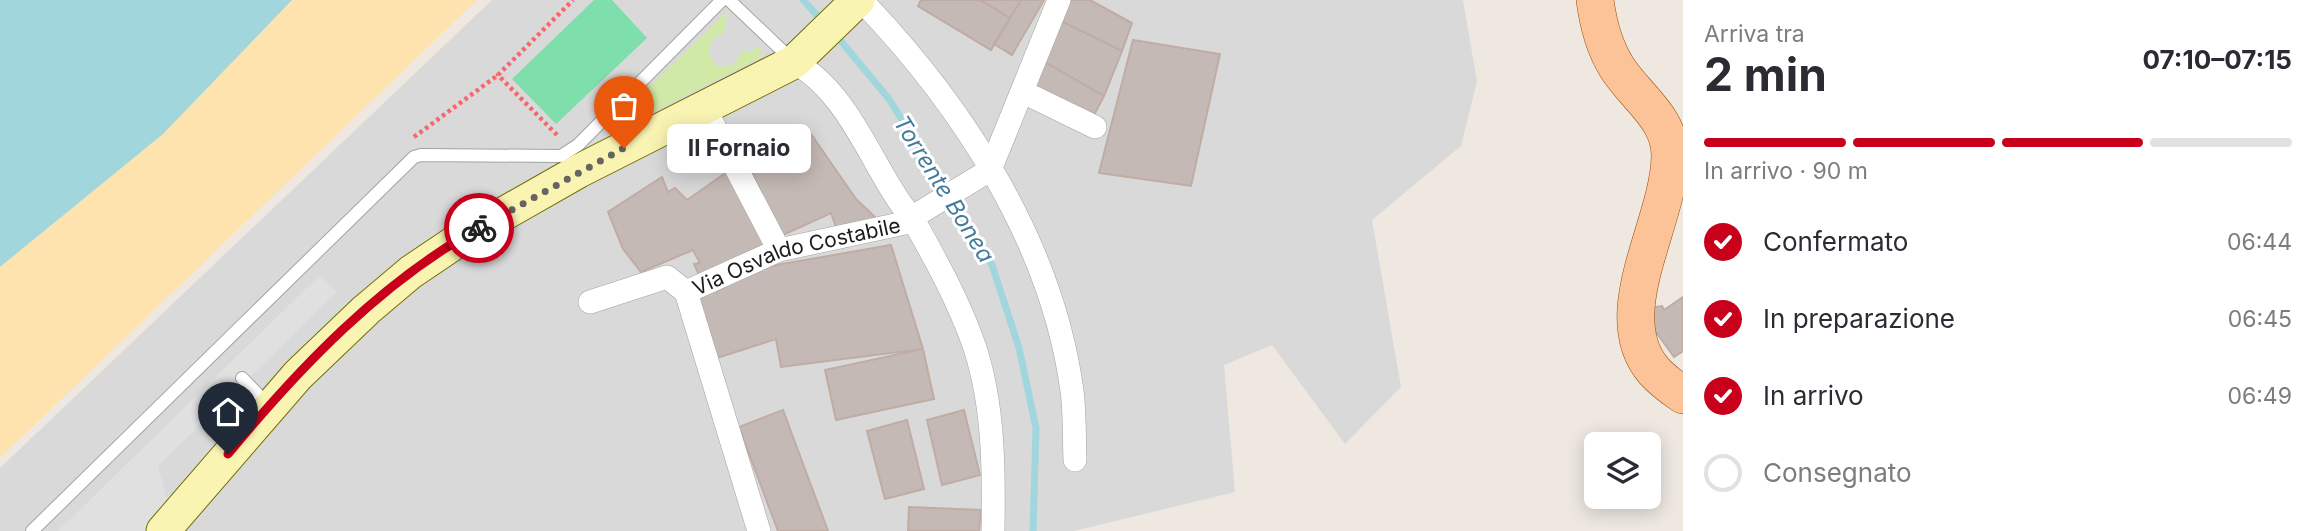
<!DOCTYPE html>
<html lang="it">
<head>
<meta charset="utf-8">
<style>
  :root { --surface:#fff; --page:#f7f7f7; --text:#2b2b33; --muted:#7c7c81; --line:#e1e1e2; --accent:#c8001b }
  body { margin:0; font-family:Inter,sans-serif; background:var(--page); color:var(--text); height:100vh; display:flex; flex-direction:column; font-size:26px; white-space:nowrap }
  * { box-sizing:border-box; margin:0 }
  p { font-size:23px; color:var(--muted) }
  .icon { flex:none; width:38px; height:38px; fill:none; stroke:currentColor; stroke-width:2; stroke-linecap:round; stroke-linejoin:round }
  .map { position:relative; flex:1; overflow:hidden }
  .panel { display:flex; flex-direction:column; background:var(--surface); width:630px }
  .panel>* { flex:none }
  .controls { position:absolute; left:1584px; top:432px; display:grid; gap:14px }
  .controls a { display:grid; place-items:center; width:77px; height:77px; border-radius:10px; background:var(--surface); box-shadow:0 4px 18px #0003; font-size:35px }
  .pin { position:absolute; display:grid; place-items:center; width:60px; height:60px; color:#fff; margin:-72px -30px; border-radius:50% 50% 50% 0; rotate:-45deg; box-shadow:0 0 7px #0007 }
  .pin .icon { rotate:45deg }
  .courier { position:absolute; display:grid; place-items:center; width:70px; height:70px; margin:-35px; border:5px solid #c8001b; border-radius:50%; background:#fff; color:#222; box-shadow:0 2px 9px #0007 }
  .bubble { position:absolute; height:49px; border-radius:10px; background:var(--surface); box-shadow:0 4px 18px #0003; font-size:23px; font-weight:700; line-height:49px; text-align:center }
  .summary em { font-style:normal; font-weight:700 }
  .summary div { display:flex; flex-direction:column-reverse }
  .summary { display:flex; align-items:center; justify-content:space-between; height:119px; padding:0 21px }
  h1 { font-size:46px; font-weight:700; line-height:52px }
  .bar { display:grid; grid-template-columns:repeat(4,1fr); gap:10px 7px; align-content:center; height:84px; padding:0 21px }
  .bar i { height:9px; border-radius:5px; background:var(--line) }
  .bar .selected { background:var(--accent) }
  .bar p { grid-column:span 4 }
  ol { padding:0 21px; list-style:none }
  li { display:flex; align-items:center; gap:21px; height:77px }
  li p { margin-inline-start:auto }
  li .icon { padding:7px; border-radius:50%; background:var(--accent); color:#fff; stroke-width:4 }
  li:last-child { color:var(--muted) }
  li i { width:38px; height:38px; border:4px solid var(--line); border-radius:50% }
  main { display:flex; flex:1; min-height:0 }
  .map>svg:first-child { display:block }
  .residential { fill:#dad9d9 }
  .grass { fill:#d0e9a6 }
  .sand { fill:#ffe3ae }
  .pitch { fill:#7edeac }
  .parking { fill:#e0e0e0 }
  .water { fill:#a1d7dc }
  .lines { fill:none; stroke-linecap:round; stroke-linejoin:round }
  .stream { stroke:#a1d7dc; stroke-width:7 }
  .building { fill:#c5b9b5; stroke:#bfaca4; stroke-width:2 }
  .lane-casing { stroke:#a3a3a3; stroke-width:14 }
  .street-casing { stroke:#a3a3a3; stroke-width:24 }
  .secondary-casing { stroke:#726f04; stroke-width:35 }
  .primary-casing { stroke:#944f00; stroke-width:38 }
  .path { stroke:#fa656a; stroke-width:4.5; stroke-dasharray:3.5 3.5; stroke-linecap:butt }
  .lane { stroke:#fff; stroke-width:12 }
  .street { stroke:#fff; stroke-width:23 }
  .secondary { stroke:#faf4b3; stroke-width:33 }
  .primary { stroke:#fcc398; stroke-width:37 }
  .done { stroke:#666361; stroke-width:7; stroke-dasharray:0 12.6 }
  .route { stroke:#c8001b; stroke-width:9 }
  .labels { text-anchor:middle; dominant-baseline:central; stroke-width:6; stroke-linejoin:round; paint-order:stroke }
  .street-label { font-size:21px; fill:#1c1c1c; stroke:#fff }
  .water-label { font-size:23px; font-style:italic; fill:#427b9c; stroke:#fff }
</style>
</head>
<body>
<main>
<div class="map">
<svg width="1683" height="531" viewBox="0 0 1683 531">
  <rect width="100%" height="100%" fill="#eee8e1"/>
  <path class="residential" d="M492 0H1463L1477 81 1461 146 1372 220 1401 387 1345 444 1272 345 1224 365 1235 492 1074 531H0V468Z"/>
  <path class="grass" d="M727 12 724 34 716 35C706 49 707 56 719 67L734 65 742 51 750 52 760 45 761 57 649 114 642 110 639 97Z"/>
  <path class="sand" d="M292 0H477L0 458V267L163 134Z"/>
  <path class="pitch" d="M594 0H612L647 38 556 124 512 79Z"/>
  <path class="parking" d="M320 275 337 292 158 466 169 507 149 531H58Z"/>
  <path class="water" d="M0 0H292L163 134 0 267Z"/>
  <g class="lines">
    <path class="stream" d="M803 0 824 23
      M835 34 889 99 992 265 1019 348 1036 428 1033 531"/>
  </g>
  <path class="building" d="M921 0H980L1010 18 991 50 918 6Z
    M980 0H1021L1010 18Z
    M1021 0H1044L1012 55 994 44Z
    M1068 0H1090L1132 23 1122 51 1059 20Z
    M1059 20 1122 51 1104 96 1045 62Z
    M1133 40 1220 54 1191 186 1099 173Z
    M1045 62 1104 96 1093 117 1031 90Z
    M811 134 856 199 876 218 836 227 831 213 781 236 748 165Z
    M727 172 772 260 705 289 694 264 700 263 693 250 641 272 623 249 608 212 662 177 668 192 675 188 687 200Z
    M891 245 923 349 781 367 776 339 714 359 693 294 765 267Z
    M1683 297V351L1674 357 1650 324 1649 308 1662 306 1664 310Z
    M923 349 934 399 836 420 825 370Z
    M783 410 828 531H778L739 427Z
    M964 410 980 475 942 485 927 420Z
    M907 420 924 489 885 499 867 431Z
    M909 507 981 510 979 531H908Z"/>
  <g class="lines">
    <g class="lane-casing">
      <path id="lane" d="M729 0 791 59
        M242 378 268 405
        M32 531 414 157 421 155 561 156 578 145 722 0"/>
    </g>
    <g class="street-casing">
      <g id="street">
        <path d="M861 0C962 105 1052 242 1072 391 1075 413 1074 437 1075 460"/>
        <path d="M1023 92 1095 127"/>
        <path d="M705 109 779 250"/>
        <path d="M911 218 990 170 1059 0"/>
        <path d="M914 221C937 262 960 304 975 348 994 407 994 470 993 531"/>
        <path id="s1" d="M686 292 779 250 914 221C873 173 853 95 794 62"/>
        <path d="M686 292 759 531"/>
        <path d="M590 302 667 277 686 292"/>
      </g>
    </g>
    <g class="secondary-casing">
      <path id="secondary" d="M163 531 298 375 366 310 411 272 463 237 579 171 794 62 858 0"/>
    </g>
    <g class="primary-casing">
      <path id="primary" d="M1595 0C1598 23 1604 46 1616 66 1634 96 1670 117 1670 155 1670 222 1605 314 1654 371 1662 380 1673 388 1683 395"/>
    </g>
    <path class="path" d="M557 135 498 75 573 0
      M414 137 498 75"/>
    <use href="#lane" class="lane"/>
    <use href="#street" class="street"/>
    <use href="#secondary" class="secondary"/>
    <use href="#primary" class="primary"/>
  </g>
  <g class="lines">
    <path class="done" d="M479 228 624 148"/>
    <path class="route" d="M228 454C299 368 381 282 479 228"/>
  </g>
  <g class="labels">
    <g class="street-label">
      <text stroke="none"><textPath href="#s1" startOffset="117">Via Osvaldo Costabile</textPath></text>
    </g>
    <g class="water-label">
      <text transform="translate(944 189) rotate(58)">Torrente Bonea</text>
    </g>
  </g>
</svg>
<div class="controls">
<a><svg class="icon" aria-label="layers" viewBox="0 0 24 24"><path d="M12 4l9 5-9 5-9-5zM3 14l9 5 9-5"/></svg></a>
</div>
<div class="pin" style="left:624px;top:148px;background:#ea580c"><svg class="icon" aria-label="bag" viewBox="0 0 24 24"><path d="M5 8h14l-1 12H6zM9 8a3 3 0 0 1 6 0"/></svg></div>
<div class="pin" style="left:228px;top:454px;background:#1f2937"><svg class="icon" aria-label="home" viewBox="0 0 24 24"><path d="M3 11l9-7 9 7M6 9v11h12V9"/></svg></div>
<div class="courier" style="left:479px;top:228px"><svg class="icon" aria-label="bike" viewBox="0 0 24 24"><circle cx="6" cy="16" r="4"/><circle cx="18" cy="16" r="4"/><path d="M6 16l4-8h5l3 8M10 8l3 8H6M13 5h3"/></svg></div>
<div class="bubble" style="left:667px;top:124px;width:144px">Il Fornaio</div>
</div>
<section class="panel">
<div class="summary"><div><h1>2 min</h1><p>Arriva tra</p></div><em>07:10–07:15</em></div>
<div class="bar"><i class="selected"></i><i class="selected"></i><i class="selected"></i><i></i><p>In arrivo · 90 m</p></div>
<ol>
<li><svg class="icon" aria-label="check" viewBox="0 0 24 24"><path d="M5 12l5 5 9-10"/></svg>Confermato<p>06:44</p></li>
<li><svg class="icon" aria-label="check" viewBox="0 0 24 24"><path d="M5 12l5 5 9-10"/></svg>In preparazione<p>06:45</p></li>
<li><svg class="icon" aria-label="check" viewBox="0 0 24 24"><path d="M5 12l5 5 9-10"/></svg>In arrivo<p>06:49</p></li>
<li><i></i>Consegnato</li>
</ol>
</section>
</main>
</body>
</html>
